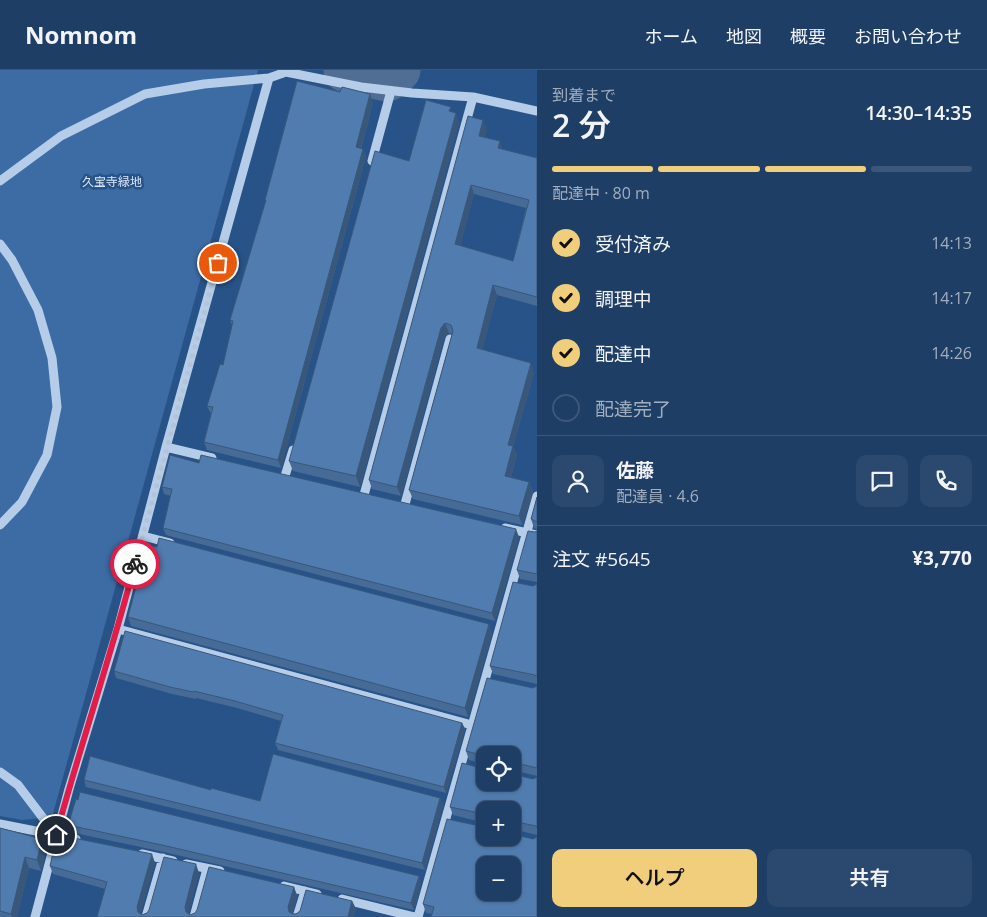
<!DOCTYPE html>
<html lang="ja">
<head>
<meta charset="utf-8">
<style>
  :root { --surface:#1e3e66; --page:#2b496f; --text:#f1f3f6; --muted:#a1aebf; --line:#3c577a; --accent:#f0ce7c }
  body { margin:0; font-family:"Open Sans","Noto Sans JP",sans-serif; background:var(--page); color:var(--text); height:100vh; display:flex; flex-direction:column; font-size:19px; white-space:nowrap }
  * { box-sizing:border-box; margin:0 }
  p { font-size:16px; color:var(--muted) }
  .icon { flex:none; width:28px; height:28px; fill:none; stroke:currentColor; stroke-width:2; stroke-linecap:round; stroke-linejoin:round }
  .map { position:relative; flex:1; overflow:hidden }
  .side { display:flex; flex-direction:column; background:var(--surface); width:450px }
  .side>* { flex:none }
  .fabs { position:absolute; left:476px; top:676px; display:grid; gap:10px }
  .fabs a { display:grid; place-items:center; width:45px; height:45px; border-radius:10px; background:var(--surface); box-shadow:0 1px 4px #0004,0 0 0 1px var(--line); font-size:25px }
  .pin { position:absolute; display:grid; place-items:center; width:42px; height:42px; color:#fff; margin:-21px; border:2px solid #fff; border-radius:50%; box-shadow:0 1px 5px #0007 }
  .courier { position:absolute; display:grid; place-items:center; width:50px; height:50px; margin:-25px; border:4px solid #e11d48; border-radius:50%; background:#fff; color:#222; box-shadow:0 1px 6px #0007 }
  .summary em { font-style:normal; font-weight:600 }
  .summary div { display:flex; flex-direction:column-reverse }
  .summary { display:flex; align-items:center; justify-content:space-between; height:85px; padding:0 15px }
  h1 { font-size:32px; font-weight:600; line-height:38px }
  .bar { display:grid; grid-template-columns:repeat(4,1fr); gap:8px 5px; align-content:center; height:60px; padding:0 15px }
  .bar i { height:6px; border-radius:4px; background:var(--line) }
  .bar .active { background:var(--accent) }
  .bar p { grid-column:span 4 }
  .line { display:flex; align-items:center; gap:12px; padding:0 15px; border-top:1px solid var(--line) }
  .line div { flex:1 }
  .round { display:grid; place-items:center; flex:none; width:52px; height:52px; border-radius:10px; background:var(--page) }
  ol { padding:0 15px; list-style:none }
  li { display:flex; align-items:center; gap:15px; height:55px }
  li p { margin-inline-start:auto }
  li .icon { padding:5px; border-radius:50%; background:var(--accent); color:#111; stroke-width:4 }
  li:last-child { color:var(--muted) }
  li i { width:28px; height:28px; border:2px solid var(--line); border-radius:50% }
  .action { display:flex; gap:10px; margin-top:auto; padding:10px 15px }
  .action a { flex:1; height:58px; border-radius:10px; background:var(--accent); color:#111; font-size:20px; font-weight:600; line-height:58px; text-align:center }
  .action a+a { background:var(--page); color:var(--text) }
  header { display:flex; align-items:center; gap:30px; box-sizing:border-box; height:70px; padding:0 25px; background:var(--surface); border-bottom:1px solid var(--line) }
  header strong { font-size:24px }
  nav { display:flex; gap:28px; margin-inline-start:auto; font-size:18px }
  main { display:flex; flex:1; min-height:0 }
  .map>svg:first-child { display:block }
  .green { fill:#3d6ca4 }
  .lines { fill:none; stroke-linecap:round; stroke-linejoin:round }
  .river { stroke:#506e94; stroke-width:45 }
  .minor { stroke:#b5cde8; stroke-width:9 }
  .wall { fill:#466b96; fill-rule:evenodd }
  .shaded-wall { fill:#39577a }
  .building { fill:#517caf; stroke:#39577a; fill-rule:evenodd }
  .done { stroke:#b4c3d5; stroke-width:5; stroke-dasharray:0 9 }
  .route { stroke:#e11d48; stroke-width:6 }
  .labels { text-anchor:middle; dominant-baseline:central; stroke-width:5; stroke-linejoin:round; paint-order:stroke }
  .park-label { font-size:12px; fill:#d9e7f7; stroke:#285388 }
</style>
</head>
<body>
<header>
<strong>Nomnom</strong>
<nav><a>ホーム</a><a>地図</a><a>概要</a><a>お問い合わせ</a></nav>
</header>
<main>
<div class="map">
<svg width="537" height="847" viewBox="0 0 537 847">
  <rect width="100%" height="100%" fill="#285388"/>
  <path class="green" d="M0 0H258L52 747 22 750 0 746Z"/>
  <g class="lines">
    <path class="river" d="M346 0 387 9 398 0"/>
    <path class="minor" d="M372 91 391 21
      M0 111 61 66 145 24 204 14 269 8
      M0 174 12 190 38 240 52 288 57 337 47 385 22 432 0 455
      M166 377 212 388
      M285 406 293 380
      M364 425 473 27
      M405 434 450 269
      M505 458 537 465
      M143 466 170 473
      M118 559 472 655
      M0 702 18 715 56 765
      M0 754 76 769
      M142 784 173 791
      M186 794 220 801
      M284 816 317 824
      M342 829 415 847
      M35 847 69 719 118 559 166 377 269 8 286 2 361 17 412 23 473 27 537 41
      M146 847 163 788
      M194 847 207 799
      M297 847 305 821
      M418 847 537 426"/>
  </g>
  <path class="wall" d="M373 33 361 79H363L366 87 281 398 207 380 204 372 211 344 207 336 223 295 232 255 230 250 266 132 265 130Z
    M453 42 459 53 360 417 293 401 289 391 409 91Z
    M487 59 485 67 503 80 537 88V236L497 225 482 280 534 303 513 377 517 385 511 407 529 412 533 422 522 455 413 429 409 420 452 264 449 263 444 267 401 426 372 419 369 410ZM474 124 526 138 513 191 460 176Z
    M199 393 519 467 495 551 166 465 163 458 171 426 164 424 162 417Z
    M537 427V459L534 458 531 449Z
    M537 461V512L520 509 517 500 535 462Z
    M537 514V614L493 604 490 596 533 516Z
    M128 547 489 554 492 563 468 647 131 556Z
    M114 601 462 653 465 659 446 723 278 680 275 673 281 651 237 638 196 628V629L172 624 116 608Z
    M537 616V706L512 700V685H485V694L469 690 466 681 533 618Z
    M481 698 485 712 533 709 537 707V765L512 759V740H485V753L453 745 450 737Z
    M84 710 211 720 260 731 440 728 443 735 425 800 86 717Z
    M68 755 419 806 421 813 414 840 164 782 70 762Z
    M480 756 432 844 426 843 423 834Z
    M0 758 42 769 46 780 41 801 29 798 17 847H0Z
    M62 776 155 793 140 844 142 845 147 843 199 803 188 844 190 845 294 817 297 826 292 844H293L352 831 356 839 353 847H97L105 819 53 804 50 796Z"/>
  <path class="shaded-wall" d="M370 24 373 33 359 85 356 77Z
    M456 43 459 53 360 417 356 406Z
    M483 50 487 59 483 75 479 66Z
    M500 71 503 81 498 78Z
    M363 79 366 87 281 398 278 390Z
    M471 115 474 124 458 184 455 174Z
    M493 215 497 225 480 287 477 278Z
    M445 253 449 263 444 267 401 426 397 417 441 258Z
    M531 293 534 303 513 377 517 385 509 415 505 406 508 375Z
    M529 412 533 422 522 455 519 446Z
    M516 459 519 467 495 551 492 543Z
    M489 554 492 563 468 647 465 638Z
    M462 653 465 659 446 723 444 717Z
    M440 728 443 735 425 800 422 793Z
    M42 769 46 780 41 801 37 790Z
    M152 784 155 793 140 845 138 842 137 837Z
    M25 787 29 798 17 847H12L11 844Z
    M196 794 199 803 188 845 186 842 185 837Z
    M419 806 421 813 414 840 411 833Z
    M294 817 297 826 291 846 289 842 288 837Z
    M352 831 356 839 353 847H348Z"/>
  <path class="building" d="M297 11 340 22 342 17 370 24 356 77 363 79 278 390 204 372 213 337 207 336 220 294 223 295 233 251 230 250 266 130H265Z
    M426 30 451 37 449 41 456 43 356 406 289 391 375 81 409 91Z
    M468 46 483 50 479 66 500 71 498 78 537 88V227L493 215 477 278 531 293 508 375 513 376 505 406 529 412 519 446 409 420 453 261 451 255 445 253 441 258 397 417 369 410ZM471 115 529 130 513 191 455 174Z
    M170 385 199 393 201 385 516 459 492 543 163 458 172 419 162 417Z
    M537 427V452L531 449Z
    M528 461 535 462 537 461V504L517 500Z
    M159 468 489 554 465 638 128 547 147 475 157 477Z
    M513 512 533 516 537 514V607L535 605 490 596Z
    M125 561 462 653 444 717 275 673 283 645 235 631 194 621 193 622 170 617 114 601Z
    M487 608 533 618 537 616V698L512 692V685H485V686L466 681Z
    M273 684 440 728 422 793 84 710 90 686 211 720V718L260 731Z
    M462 693 481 698 485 696V712H512V704L533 709 537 707V758L536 756 512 751V740H485V746L484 744 450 737Z
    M80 722 419 806 411 833 162 775 68 755 76 729 78 730Z
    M447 749 480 756H484L485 755V768H512V764L533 769 537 767V847H431L434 837 423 834ZM485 795H512V822H485Z
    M0 758 42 769 37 790 25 787 11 844 0 841Z
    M64 766 152 784 137 837 138 842 142 845 147 843 149 840 164 787 196 794 185 837 186 842 190 845 195 843 197 840 209 797 294 817 288 837 289 842 293 844H296L300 841 306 820 352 831 348 847H97L107 812 50 796 55 774 62 776Z"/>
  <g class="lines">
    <path class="done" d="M135 494 218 193"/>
    <path class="route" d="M56 765C81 674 111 585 135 494"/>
  </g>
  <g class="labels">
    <g class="park-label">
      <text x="112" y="111">久宝寺緑地</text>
    </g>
  </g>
</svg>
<div class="fabs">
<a><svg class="icon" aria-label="locate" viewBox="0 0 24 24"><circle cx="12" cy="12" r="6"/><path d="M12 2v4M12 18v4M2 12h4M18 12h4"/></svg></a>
<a>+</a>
<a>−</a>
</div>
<div class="pin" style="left:218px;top:193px;background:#ea580c"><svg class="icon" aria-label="bag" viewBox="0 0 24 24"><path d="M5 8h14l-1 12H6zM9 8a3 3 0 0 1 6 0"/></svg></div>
<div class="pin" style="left:56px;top:765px;background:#1f2937"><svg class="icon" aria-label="home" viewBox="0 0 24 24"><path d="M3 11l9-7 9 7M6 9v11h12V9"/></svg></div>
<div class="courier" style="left:135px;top:494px"><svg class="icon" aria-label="bike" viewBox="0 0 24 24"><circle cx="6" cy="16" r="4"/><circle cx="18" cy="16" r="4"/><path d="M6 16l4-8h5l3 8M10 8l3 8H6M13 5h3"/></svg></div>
</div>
<section class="side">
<div class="summary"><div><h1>2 分</h1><p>到着まで</p></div><em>14:30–14:35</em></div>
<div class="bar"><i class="active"></i><i class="active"></i><i class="active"></i><i></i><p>配達中 · 80 m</p></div>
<ol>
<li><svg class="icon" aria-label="check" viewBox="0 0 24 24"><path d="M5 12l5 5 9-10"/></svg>受付済み<p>14:13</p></li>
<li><svg class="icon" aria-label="check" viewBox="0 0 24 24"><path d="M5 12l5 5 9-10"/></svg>調理中<p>14:17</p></li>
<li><svg class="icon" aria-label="check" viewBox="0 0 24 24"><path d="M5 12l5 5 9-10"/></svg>配達中<p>14:26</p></li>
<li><i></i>配達完了</li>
</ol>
<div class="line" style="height:90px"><a class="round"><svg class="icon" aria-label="person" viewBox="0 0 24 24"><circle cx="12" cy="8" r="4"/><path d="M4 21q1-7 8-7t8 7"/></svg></a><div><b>佐藤</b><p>配達員 · 4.6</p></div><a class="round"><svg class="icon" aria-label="chat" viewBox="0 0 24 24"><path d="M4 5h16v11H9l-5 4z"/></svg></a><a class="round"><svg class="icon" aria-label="phone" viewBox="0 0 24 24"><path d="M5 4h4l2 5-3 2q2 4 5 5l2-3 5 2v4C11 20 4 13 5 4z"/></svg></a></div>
<div class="line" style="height:65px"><div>注文 #5645</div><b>¥3,770</b></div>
<div class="action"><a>ヘルプ</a><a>共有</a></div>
</section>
</main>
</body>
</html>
